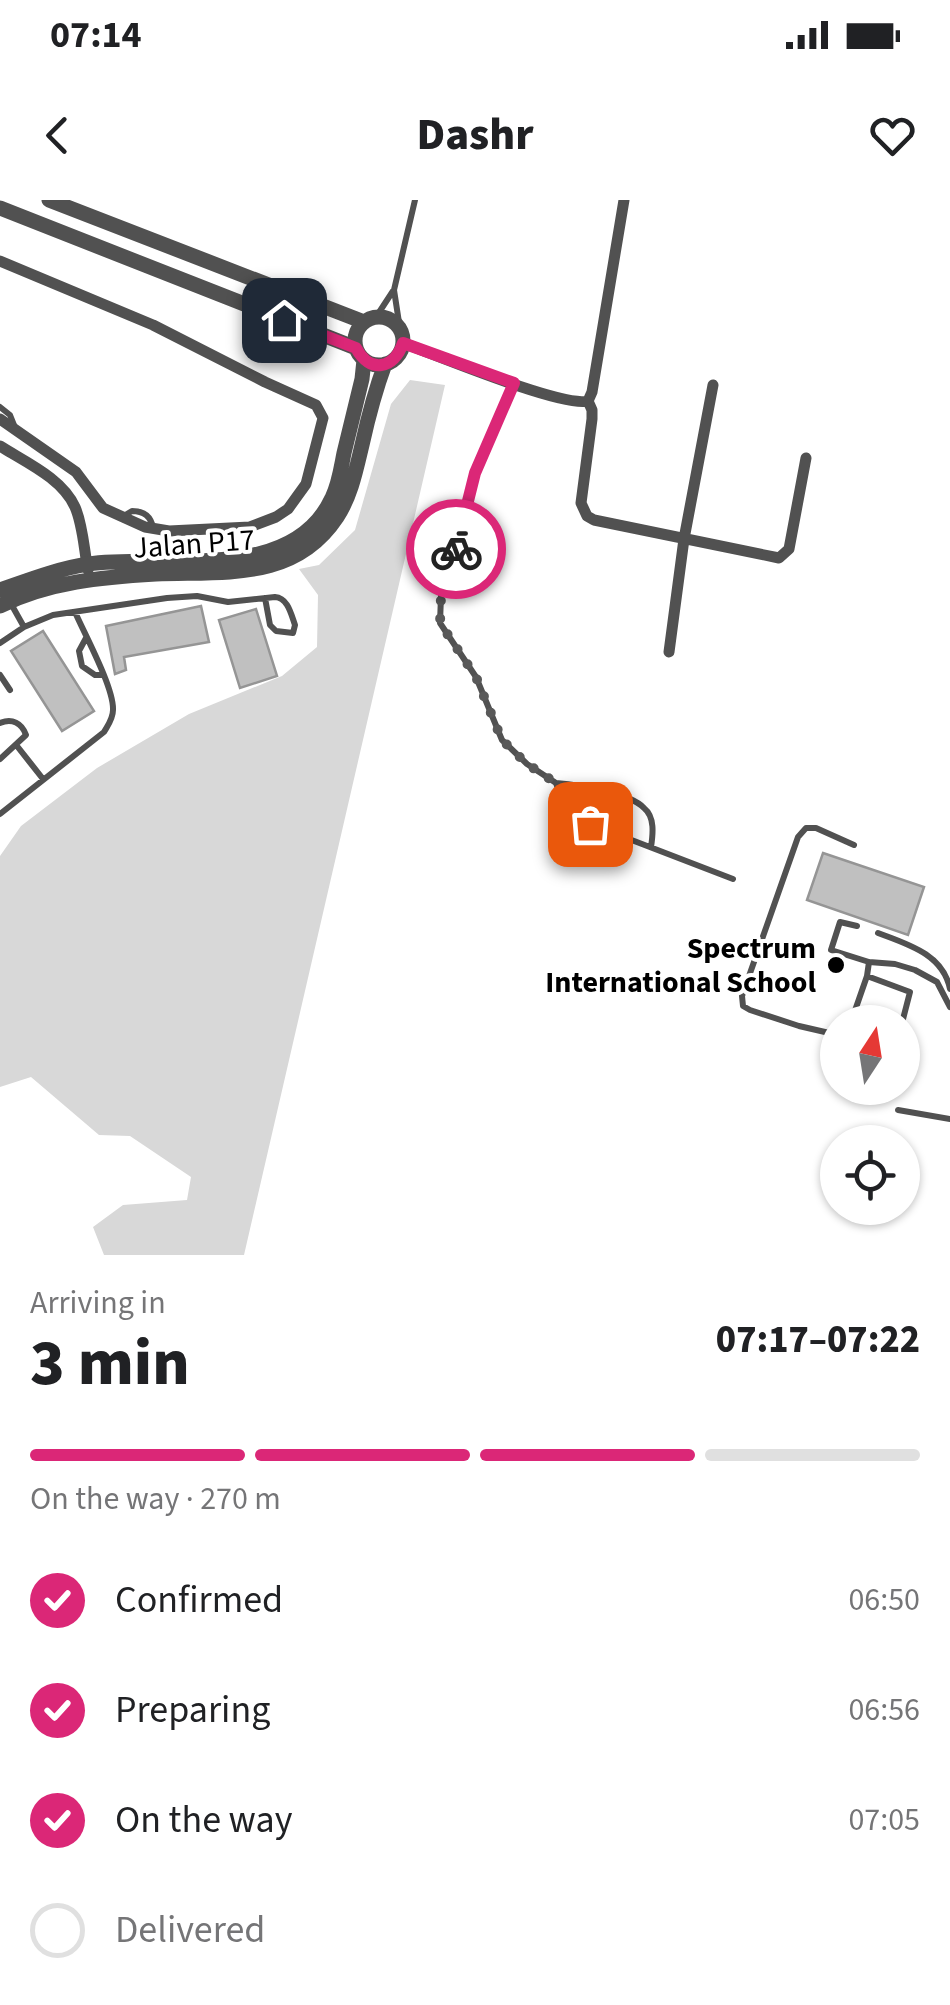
<!DOCTYPE html>
<html lang="en">
<head>
<meta charset="utf-8">
<style>
  :root { --surface:#fff; --page:#f6f6f6; --text:#202124; --muted:#757577; --line:#e0e0e0; --accent:#db2777 }
  body { margin:0; font-family:"Source Sans 3",sans-serif; background:var(--page); color:var(--text); height:100vh; display:flex; flex-direction:column; font-size:38px; white-space:nowrap }
  * { box-sizing:border-box; margin:0 }
  p { font-size:32px; color:var(--muted) }
  .icon { flex:none; width:55px; height:55px; fill:none; stroke:currentColor; stroke-width:2; stroke-linecap:round; stroke-linejoin:round }
  .map { position:relative; height:1055px; overflow:hidden }
  .panel { display:flex; flex-direction:column; background:var(--surface); flex:1 }
  .panel>* { flex:none }
  .needle { width:65px; rotate:12deg }
  .fabs { position:absolute; left:820px; top:805px; display:grid; gap:20px }
  .fabs a { display:grid; place-items:center; width:100px; height:100px; border-radius:50%; background:var(--surface); box-shadow:0 2px 8px #0004; font-size:50px }
  .pin { position:absolute; display:grid; place-items:center; width:85px; height:85px; color:#fff; margin:-42px; border-radius:20px; box-shadow:0 5px 15px #0006 }
  .courier { position:absolute; display:grid; place-items:center; width:100px; height:100px; margin:-50px; border:8px solid #db2777; border-radius:50%; background:#fff; color:#222; box-shadow:0 2px 12px #0007 }
  .summary em { font-style:normal; font-weight:800 }
  .summary div { display:flex; flex-direction:column-reverse }
  .summary { display:flex; align-items:center; justify-content:space-between; height:170px; padding:0 30px }
  h1 { font-size:65px; font-weight:800; line-height:75px }
  .bar { display:grid; grid-template-columns:repeat(4,1fr); gap:15px 10px; align-content:center; height:120px; padding:0 30px }
  .bar i { height:12px; border-radius:8px; background:var(--line) }
  .bar .on { background:var(--accent) }
  .bar p { grid-column:span 4 }
  ol { padding:0 30px; list-style:none }
  li { display:flex; align-items:center; gap:30px; height:110px }
  li p { margin-inline-start:auto }
  li .icon { padding:10px; border-radius:50%; background:var(--accent); color:#fff; stroke-width:4 }
  li:last-child { color:var(--muted) }
  li i { width:55px; height:55px; border:5px solid var(--line); border-radius:50% }
  .status { display:flex; justify-content:space-between; align-items:center; height:70px; padding:0 50px; background:var(--surface); direction:ltr }
  .status svg { height:28px; fill:currentColor }
  header { display:flex; justify-content:space-between; align-items:center; height:130px; padding:0 30px; background:var(--surface); font-size:45px; font-weight:800 }
  .map>svg:first-child { display:block }
  .green { fill:#d8d8d8 }
  .building { fill:#c0c0c0; stroke:#959595; stroke-width:2.5 }
  .lines { fill:none; stroke-linecap:round; stroke-linejoin:round }
  .service { stroke:#515151; stroke-width:6 }
  .minor { stroke:#515151; stroke-width:11 }
  .tertiary { stroke:#515151; stroke-width:15 }
  .done { stroke:#595959; stroke-width:10; stroke-dasharray:0 18 }
  .route { stroke:#db2777; stroke-width:12 }
  .poi-dot { fill:#000; stroke:#fff; stroke-width:4 }
  .labels { text-anchor:middle; dominant-baseline:central; stroke-width:8; stroke-linejoin:round; paint-order:stroke }
  .street-label { font-size:30px; fill:#000; stroke:#fff }
  .poi-label { font-size:30px; font-weight:bold; fill:#000; stroke:#fff; text-anchor:end }
</style>
</head>
<body>
<div class="status"><b>07:14</b><svg viewBox="0 0 49 12"><path d="M0 12V9h3v3zM5 12V6h3v6zM10 12V3h3v9zM15 12V0h3v12zM26 1h20v11H26zM47 4h2v5h-2z"/></svg></div>
<header><svg class="icon" aria-label="back" viewBox="0 0 24 24"><path d="M15 5l-7 7 7 7"/></svg>Dashr<svg class="icon" aria-label="heart" viewBox="0 0 24 24"><path d="M12 20l-8-8c-3-5 5-10 8-4 3-6 11-1 8 4z"/></svg></header>
<div class="map">
<svg width="950" height="1055" viewBox="0 0 950 1055">
  <rect width="100%" height="100%" fill="#fff"/>
  <path class="green" d="M410 180 445 185 244 1055H104L93 1027 123 1005 187 1000 191 977 130 936 99 935 31 877 0 887V656L21 626 97 568 189 514 282 476 317 447 318 395 299 369 319 365 355 330 391 204Z"/>
  <path class="building" d="M201 406 209 442 124 457 126 470 115 474 106 426Z
    M256 409 277 476 240 488 219 420Z
    M43 431 94 511 62 531 11 451Z
    M823 653 924 687 908 735 807 700Z"/>
  <g class="lines">
    <path class="service" d="M376 117 393 91
      M400 129 394 90 415 0
      M514 184 475 273 467 299 461 335 441 396 440 423 476 477 502 540 527 564 556 583 563 603 590 624 733 679
      M0 207 10 215 16 230
      M122 317 132 311C143 311 151 316 153 328
      M10 402 24 427
      M86 438 79 451 82 466 95 475H103
      M0 443 24 427 53 415 167 398 197 396 228 402 275 397C288 398 291 414 295 425L293 433 276 431 270 425 265 398
      M0 475 10 490
      M0 523C12 518 22 523 26 535L0 559
      M17 546 43 579
      M556 583C577 585 629 592 644 608 655 617 653 634 651 647
      M0 614 104 532C108 525 113 519 113 510 114 488 85 435 75 412
      M857 726 840 722 831 750 869 762 895 764 915 770 937 782 950 807
      M878 733C907 744 943 754 950 789
      M867 776 910 792 902 823
      M851 822 867 776 869 762
      M838 835 799 826 750 810 743 806 742 796 798 637 806 628H816L854 645
      M898 910 950 919"/>
    <path class="minor" d="M0 61 153 125 265 182 316 205 323 218 306 284 288 309 276 317 250 327 169 331 145 327 103 308 76 272 0 219
      M403 143C436 155 563 208 588 201L592 192 624 0
      M588 201 592 210V219L581 303 587 316 594 320 779 358 789 349 806 258
      M0 246C25 262 62 278 75 307 83 325 84 350 88 370
      M669 452 684 339 713 185"/>
    <path class="tertiary" d="M49 0 364 122
      M0 8 356 148
      M355 141a24 24 0 1 1 48 0a24 24 0 1 1-48 0Z
      M0 390C29 380 57 369 88 364 164 353 292 385 332 298 339 284 341 268 344 253 350 229 356 204 362 179L364 160
      M0 406C48 382 103 377 156 374 223 371 294 382 337 317 351 296 356 270 362 245 368 218 375 191 385 164"/>
  </g>
  <g class="lines">
    <path class="done" d="M456 349 441 396 440 423 476 477 502 540 527 564 556 583 562 604 590 624"/>
    <path class="route" d="M284 120 356 148C370 174 394 169 403 143L514 183 475 273 456 349"/>
  </g>
  <circle class="poi-dot" cx="836" cy="765" r="10"/>
  <g class="labels">
    <g class="street-label">
      <text transform="translate(194 344) rotate(-4)">Jalan P17</text>
    </g>
    <g class="poi-label">
      <text x="816" y="748">Spectrum<tspan x="816" dy="34">International School</tspan></text>
    </g>
  </g>
</svg>
<div class="fabs">
<a><svg class="needle" viewBox="-14 -14 28 28"><path d="M0-13l5 13h-10z" fill="#e53935"/><path d="M0 13l5-13h-10z" fill="#757577"/></svg></a>
<a><svg class="icon" aria-label="locate" viewBox="0 0 24 24"><circle cx="12" cy="12" r="6"/><path d="M12 2v4M12 18v4M2 12h4M18 12h4"/></svg></a>
</div>
<div class="pin" style="left:590px;top:624px;background:#ea580c"><svg class="icon" aria-label="bag" viewBox="0 0 24 24"><path d="M5 8h14l-1 12H6zM9 8a3 3 0 0 1 6 0"/></svg></div>
<div class="pin" style="left:284px;top:120px;background:#1f2937"><svg class="icon" aria-label="home" viewBox="0 0 24 24"><path d="M3 11l9-7 9 7M6 9v11h12V9"/></svg></div>
<div class="courier" style="left:456px;top:349px"><svg class="icon" aria-label="bike" viewBox="0 0 24 24"><circle cx="6" cy="16" r="4"/><circle cx="18" cy="16" r="4"/><path d="M6 16l4-8h5l3 8M10 8l3 8H6M13 5h3"/></svg></div>
</div>
<section class="panel">
<div class="summary"><div><h1>3 min</h1><p>Arriving in</p></div><em>07:17–07:22</em></div>
<div class="bar"><i class="on"></i><i class="on"></i><i class="on"></i><i></i><p>On the way · 270 m</p></div>
<ol>
<li><svg class="icon" aria-label="check" viewBox="0 0 24 24"><path d="M5 12l5 5 9-10"/></svg>Confirmed<p>06:50</p></li>
<li><svg class="icon" aria-label="check" viewBox="0 0 24 24"><path d="M5 12l5 5 9-10"/></svg>Preparing<p>06:56</p></li>
<li><svg class="icon" aria-label="check" viewBox="0 0 24 24"><path d="M5 12l5 5 9-10"/></svg>On the way<p>07:05</p></li>
<li><i></i>Delivered</li>
</ol>
</section>
</body>
</html>
